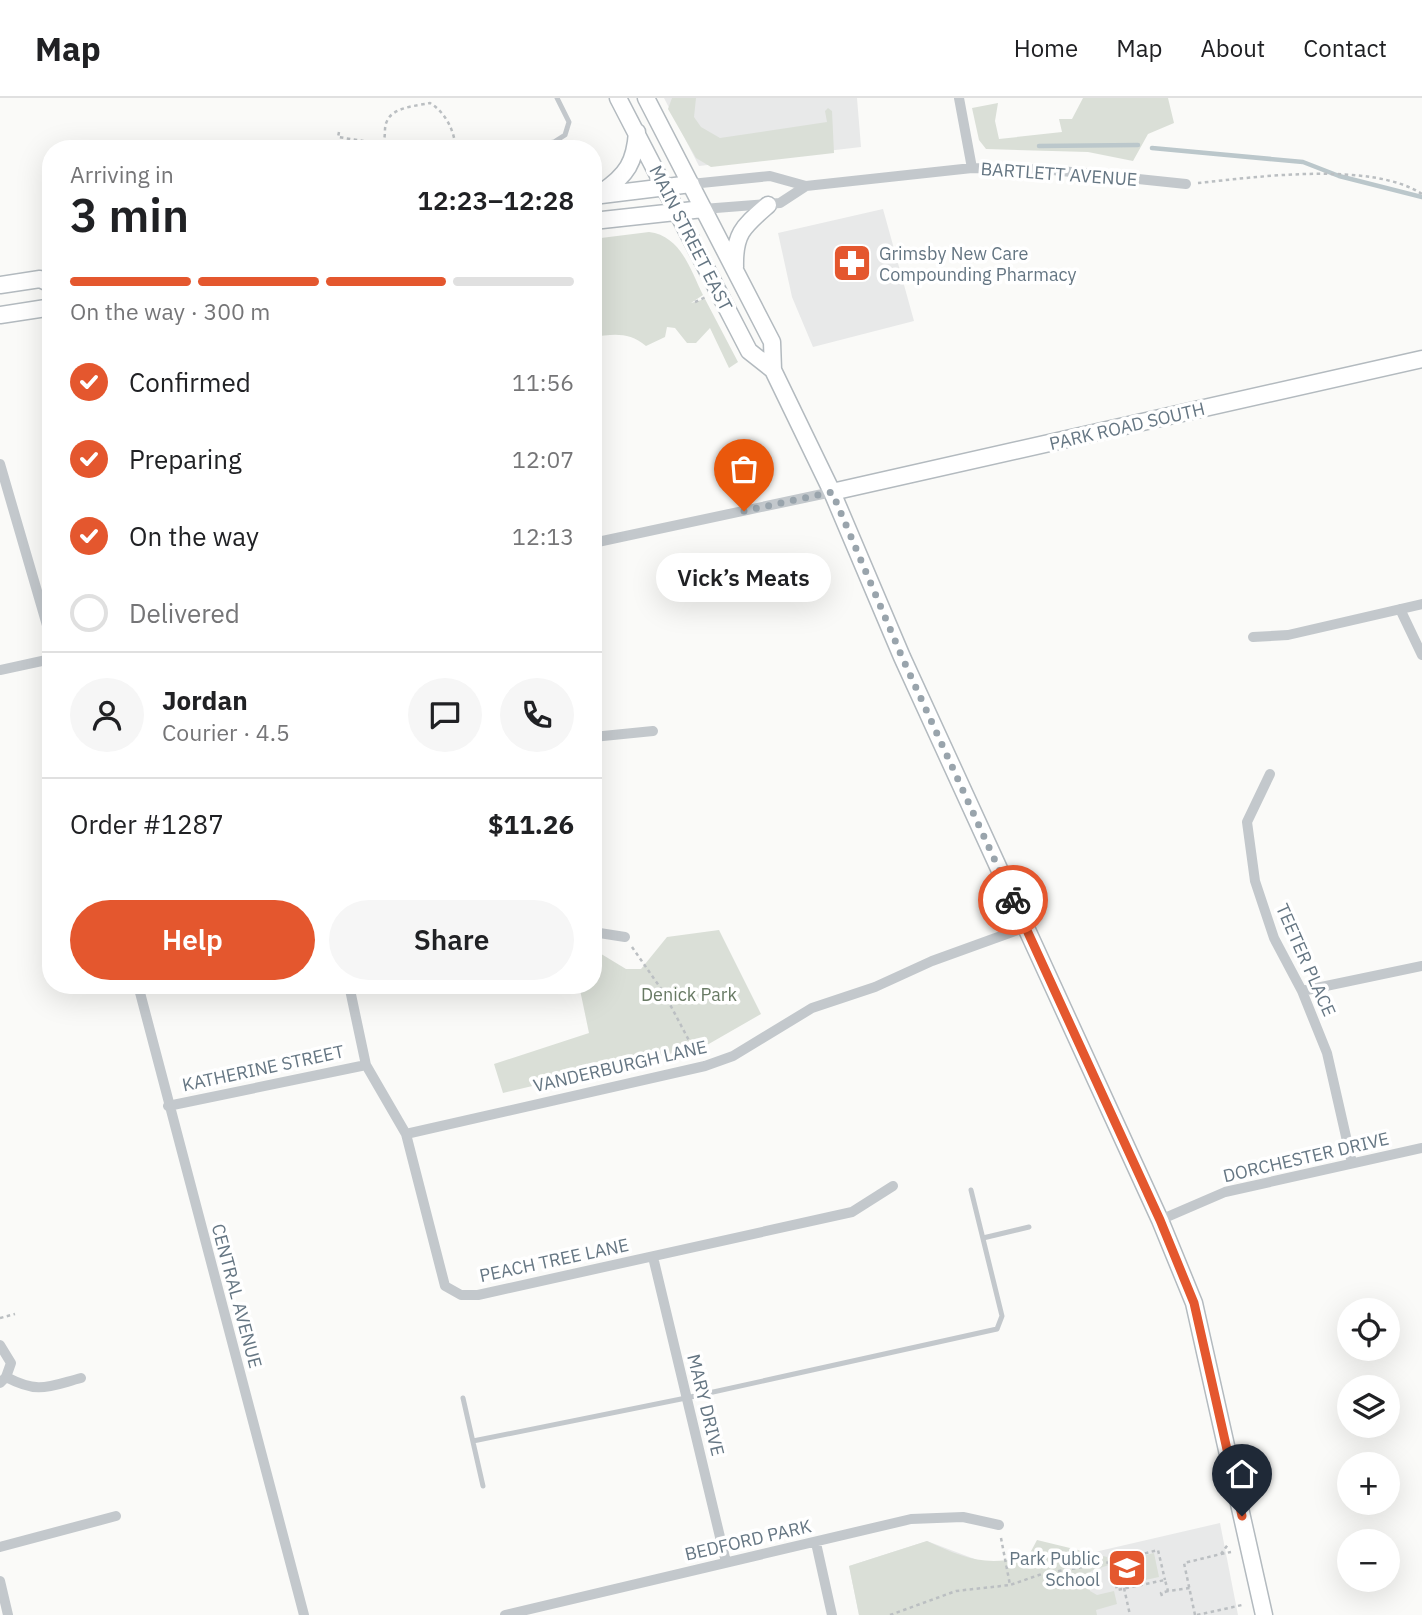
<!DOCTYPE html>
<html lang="en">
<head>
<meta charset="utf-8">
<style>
  :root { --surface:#fff; --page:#f6f6f6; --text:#202124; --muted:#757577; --line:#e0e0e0; --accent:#e4572e }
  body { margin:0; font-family:"IBM Plex Sans",sans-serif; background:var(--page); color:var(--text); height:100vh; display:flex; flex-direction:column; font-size:26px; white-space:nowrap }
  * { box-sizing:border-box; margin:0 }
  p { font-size:23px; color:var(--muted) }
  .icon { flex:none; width:38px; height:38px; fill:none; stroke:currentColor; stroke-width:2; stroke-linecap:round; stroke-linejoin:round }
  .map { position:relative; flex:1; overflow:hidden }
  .panel { position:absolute; left:42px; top:42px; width:560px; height:854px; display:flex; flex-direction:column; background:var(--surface); border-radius:28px; box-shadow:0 7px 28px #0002 }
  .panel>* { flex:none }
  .controls { position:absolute; left:1337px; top:1200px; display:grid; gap:14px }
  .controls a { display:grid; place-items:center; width:63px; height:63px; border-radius:50%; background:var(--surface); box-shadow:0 7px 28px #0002; font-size:35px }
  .pin { position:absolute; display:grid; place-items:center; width:60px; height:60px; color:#fff; margin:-72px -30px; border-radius:50% 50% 50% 0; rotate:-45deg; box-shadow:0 0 7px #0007 }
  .pin .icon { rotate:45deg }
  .courier { position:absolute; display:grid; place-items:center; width:70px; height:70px; margin:-35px; border:5px solid #e4572e; border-radius:50%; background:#fff; color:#222; box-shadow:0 2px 9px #0007 }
  .bubble { position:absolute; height:49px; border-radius:24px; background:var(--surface); box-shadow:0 7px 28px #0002; font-size:23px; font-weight:600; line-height:49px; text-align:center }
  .head em { font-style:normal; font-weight:600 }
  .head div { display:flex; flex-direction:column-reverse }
  .head { display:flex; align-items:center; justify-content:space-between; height:119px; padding:0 28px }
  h1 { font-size:46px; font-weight:600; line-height:52px }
  .bar { display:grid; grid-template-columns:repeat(4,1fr); gap:10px 7px; align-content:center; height:84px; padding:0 28px }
  .bar i { height:9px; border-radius:5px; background:var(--line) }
  .bar .current { background:var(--accent) }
  .bar p { grid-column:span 4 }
  .line { display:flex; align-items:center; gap:18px; padding:0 28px; border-top:2px solid var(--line) }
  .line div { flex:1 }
  .round { display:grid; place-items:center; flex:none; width:74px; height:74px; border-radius:37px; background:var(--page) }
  ol { padding:0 28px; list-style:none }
  li { display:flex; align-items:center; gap:21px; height:77px }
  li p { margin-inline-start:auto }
  li .icon { padding:7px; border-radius:50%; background:var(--accent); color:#fff; stroke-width:4 }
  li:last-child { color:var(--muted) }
  li i { width:38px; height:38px; border:4px solid var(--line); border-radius:50% }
  .cta { display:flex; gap:14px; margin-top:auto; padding:14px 28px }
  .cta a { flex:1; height:80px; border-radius:42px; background:var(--accent); color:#fff; font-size:28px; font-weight:600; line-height:80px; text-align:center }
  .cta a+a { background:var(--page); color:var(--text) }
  header { display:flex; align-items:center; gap:42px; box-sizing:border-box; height:98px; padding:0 35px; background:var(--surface); border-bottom:2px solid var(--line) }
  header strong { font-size:33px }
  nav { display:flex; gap:38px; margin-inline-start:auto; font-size:24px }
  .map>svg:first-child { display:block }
  .built { fill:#e8e9e9 }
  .green { fill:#dadfd7 }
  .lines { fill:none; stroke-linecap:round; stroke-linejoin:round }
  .stream { stroke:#bbc7cb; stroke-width:4.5 }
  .secondary-casing { stroke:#b3babf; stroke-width:19 }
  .path { stroke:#bbbfc2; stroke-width:2.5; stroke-dasharray:3.5 3.5; stroke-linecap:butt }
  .lane { stroke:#c3c8cc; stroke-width:5 }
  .street { stroke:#c3c8cc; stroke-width:10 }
  .secondary { stroke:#fff; stroke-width:16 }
  .done { stroke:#99a4ac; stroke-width:7; stroke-dasharray:0 12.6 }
  .route { stroke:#e4572e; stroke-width:9 }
  .labels { text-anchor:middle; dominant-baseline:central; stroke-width:7; stroke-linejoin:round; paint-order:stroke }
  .street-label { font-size:18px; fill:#657683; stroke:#fff }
  .poi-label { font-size:18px; fill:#657683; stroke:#fff; text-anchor:start }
  .park-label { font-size:18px; fill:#687a64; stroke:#fff }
</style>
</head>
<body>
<header>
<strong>Map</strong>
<nav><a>Home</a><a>Map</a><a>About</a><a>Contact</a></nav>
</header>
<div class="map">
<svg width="1422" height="1517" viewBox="0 0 1422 1517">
  <rect width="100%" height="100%" fill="#fafaf8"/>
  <path class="built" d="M664 0H857L861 49 699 68Z
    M883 111 914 223 813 249 792 199 778 135Z
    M1220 1425 1238 1517H859L849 1468 927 1443 1009 1474Z"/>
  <path class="green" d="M672 0H696L694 19 701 29 720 40 827 24 825 13 828 10 832 13 834 55 711 69 696 60 668 11Z
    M1083 0H1168L1174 25 1148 36 1133 63 1088 54 986 51 979 42 972 10 998 5 995 23 999 41 1062 34 1059 21H1072Z
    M649 134C681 138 690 171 703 197L691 205 705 201 738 264 729 270 710 230 696 245H687L675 230 667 229 665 239 646 248C629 234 614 236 593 239V141Z
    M719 832 761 916 707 947 503 995 494 966 589 935 579 887H593V851L626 871H641L667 839Z
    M1037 1442 1107 1459 1109 1467 1091 1473 1087 1481 1090 1493 1097 1497 1114 1493 1117 1506 1096 1512 1097 1517H859L849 1468 927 1443C964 1460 987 1470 1029 1457Z
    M1154 1455 1159 1479 1118 1488 1113 1465Z"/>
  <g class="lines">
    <path class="stream" d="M1039 48 1138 47
      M1152 50 1303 64 1339 78 1422 99"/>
    <g class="secondary-casing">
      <path id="secondary" d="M618 0 749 253 773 272
        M646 0 772 244 773 272 832 394 902 559 1160 1122 1194 1205 1264 1517
        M602 94C627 77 635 64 637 34
        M593 98 691 86
        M593 123 703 111
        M735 169C734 135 744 128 768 107
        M0 187 40 181 51 186
        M0 217 46 210 51 206
        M832 394 1422 261"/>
    </g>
    <path class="path" d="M339 34 338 39 382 46 386 51
      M382 46C387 38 383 31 387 23 393 9 416 8 430 5 446 15 454 32 456 51
      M496 51 511 43
      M1198 85C1256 79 1372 63 1422 96
      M695 204 706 199
      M632 849 664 895 695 954
      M0 1220 15 1216
      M1001 1440 1010 1487 1042 1476 1111 1464 1117 1492 1165 1482 1168 1493 1190 1490
      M1221 1456 1231 1454
      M1111 1464 1158 1452 1165 1482
      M1124 1490 1130 1517
      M1162 1498 1161 1495 1168 1493
      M890 1517 956 1493 1010 1487
      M1195 1517 1184 1465 1221 1456 1229 1445
      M1197 1517 1242 1507"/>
    <path class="lane" d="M519 51 554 44 565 37 569 24 557 0
      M983 1140 1029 1129
      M463 1300 483 1388
      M473 1343 686 1300 997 1231 1002 1218 971 1092"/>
    <path class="street" d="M959 0 972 70
      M691 86 770 78 806 88 972 70 1052 72 1186 86
      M703 111 780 105 806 88
      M0 366 51 541
      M593 445 832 394
      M1400 511 1422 557
      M1253 539 1288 537 1422 506
      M0 572 51 561
      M593 639 653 633
      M1270 676 1247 724 1255 783 1274 840 1302 893 1327 955 1352 1065
      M593 834 625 839
      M138 887 304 1517
      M349 887 366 967 406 1036 445 1188 461 1197H478L852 1114 893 1088
      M1302 893 1422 868
      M168 1008 366 967
      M406 1036 705 968 733 958 812 910 875 889 932 863 1026 829
      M1160 1122 1225 1094 1422 1050
      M653 1159 726 1464
      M0 1247 11 1265 6 1279 0 1285
      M6 1279C39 1296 47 1289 81 1280
      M816 1445 832 1517
      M0 1449 116 1418
      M0 1483 8 1517
      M505 1517 911 1421 963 1419 999 1427"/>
    <use href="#secondary" class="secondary"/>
  </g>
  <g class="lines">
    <path class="done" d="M744 413 832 394 902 559 1013 802"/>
    <path class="route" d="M1013 802 1160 1122 1194 1205 1242 1418"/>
  </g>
  <defs>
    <g id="pharmacy-square" transform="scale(2.0125)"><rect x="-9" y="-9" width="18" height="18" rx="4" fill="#e4572e" stroke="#fff"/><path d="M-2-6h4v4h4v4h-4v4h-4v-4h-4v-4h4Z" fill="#fff"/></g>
    <g id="school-square" transform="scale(2.0125)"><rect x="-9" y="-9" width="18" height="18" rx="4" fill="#e4572e" stroke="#fff"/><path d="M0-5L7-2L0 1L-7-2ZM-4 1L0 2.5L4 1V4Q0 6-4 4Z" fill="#fff"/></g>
  </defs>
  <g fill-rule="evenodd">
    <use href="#pharmacy-square" x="852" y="165"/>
    <use href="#school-square" x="1127" y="1470"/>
  </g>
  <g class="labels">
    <g class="street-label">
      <text transform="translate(1059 76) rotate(4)">BARTLETT AVENUE</text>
      <text transform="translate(691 140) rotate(63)">MAIN STREET EAST</text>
      <text transform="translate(1127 328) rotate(-13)">PARK ROAD SOUTH</text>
      <text transform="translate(1306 862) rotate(66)">TEETER PLACE</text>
      <text transform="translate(620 968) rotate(-13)">VANDERBURGH LANE</text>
      <text transform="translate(263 970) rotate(-12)">KATHERINE STREET</text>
      <text transform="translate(1306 1059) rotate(-13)">DORCHESTER DRIVE</text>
      <text transform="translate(554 1162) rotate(-12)">PEACH TREE LANE</text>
      <text transform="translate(237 1198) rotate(75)">CENTRAL AVENUE</text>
      <text transform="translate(706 1307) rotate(76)">MARY DRIVE</text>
      <text transform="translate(748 1442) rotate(-13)">BEDFORD PARK</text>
    </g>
    <g class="poi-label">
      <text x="879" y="155">Grimsby New Care<tspan x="879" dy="21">Compounding Pharmacy</tspan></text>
      <text x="1100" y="1460" text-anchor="end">Park Public<tspan x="1100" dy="21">School</tspan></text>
    </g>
    <g class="park-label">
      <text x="689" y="896">Denick Park</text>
    </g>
  </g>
</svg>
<div class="controls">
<a><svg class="icon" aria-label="locate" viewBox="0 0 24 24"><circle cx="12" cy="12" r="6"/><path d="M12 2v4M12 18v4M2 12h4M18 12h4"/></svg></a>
<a><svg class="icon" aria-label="layers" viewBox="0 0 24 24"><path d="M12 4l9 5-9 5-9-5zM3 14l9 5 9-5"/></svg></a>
<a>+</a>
<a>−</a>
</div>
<div class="pin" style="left:744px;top:413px;background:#ea580c"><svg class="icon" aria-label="bag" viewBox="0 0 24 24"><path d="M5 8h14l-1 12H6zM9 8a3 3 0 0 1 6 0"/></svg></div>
<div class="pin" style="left:1242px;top:1418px;background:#1f2937"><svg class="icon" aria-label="home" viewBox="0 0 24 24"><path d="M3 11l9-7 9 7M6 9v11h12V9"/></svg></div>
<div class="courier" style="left:1013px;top:802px"><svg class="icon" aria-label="bike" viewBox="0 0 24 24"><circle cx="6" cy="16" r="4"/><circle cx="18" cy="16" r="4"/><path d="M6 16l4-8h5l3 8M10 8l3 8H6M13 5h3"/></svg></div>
<div class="bubble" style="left:656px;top:455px;width:175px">Vick’s Meats</div>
<section class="panel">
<div class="head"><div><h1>3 min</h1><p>Arriving in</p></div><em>12:23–12:28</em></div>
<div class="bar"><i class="current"></i><i class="current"></i><i class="current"></i><i></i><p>On the way · 300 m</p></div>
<ol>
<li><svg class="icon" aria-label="check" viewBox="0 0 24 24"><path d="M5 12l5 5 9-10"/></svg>Confirmed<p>11:56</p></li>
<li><svg class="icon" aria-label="check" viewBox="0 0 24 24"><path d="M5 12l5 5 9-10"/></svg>Preparing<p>12:07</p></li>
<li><svg class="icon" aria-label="check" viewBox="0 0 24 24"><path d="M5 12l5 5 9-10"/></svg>On the way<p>12:13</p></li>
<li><i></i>Delivered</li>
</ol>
<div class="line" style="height:126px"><a class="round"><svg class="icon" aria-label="person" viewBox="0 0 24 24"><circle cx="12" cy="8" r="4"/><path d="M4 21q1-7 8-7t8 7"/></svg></a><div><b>Jordan</b><p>Courier · 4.5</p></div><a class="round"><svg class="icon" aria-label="chat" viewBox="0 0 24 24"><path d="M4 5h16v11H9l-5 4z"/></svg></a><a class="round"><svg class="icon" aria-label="phone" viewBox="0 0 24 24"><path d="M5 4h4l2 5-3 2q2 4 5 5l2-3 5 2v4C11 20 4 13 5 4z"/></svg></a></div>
<div class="line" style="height:91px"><div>Order #1287</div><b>$11.26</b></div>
<div class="cta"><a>Help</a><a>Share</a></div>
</section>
</div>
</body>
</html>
